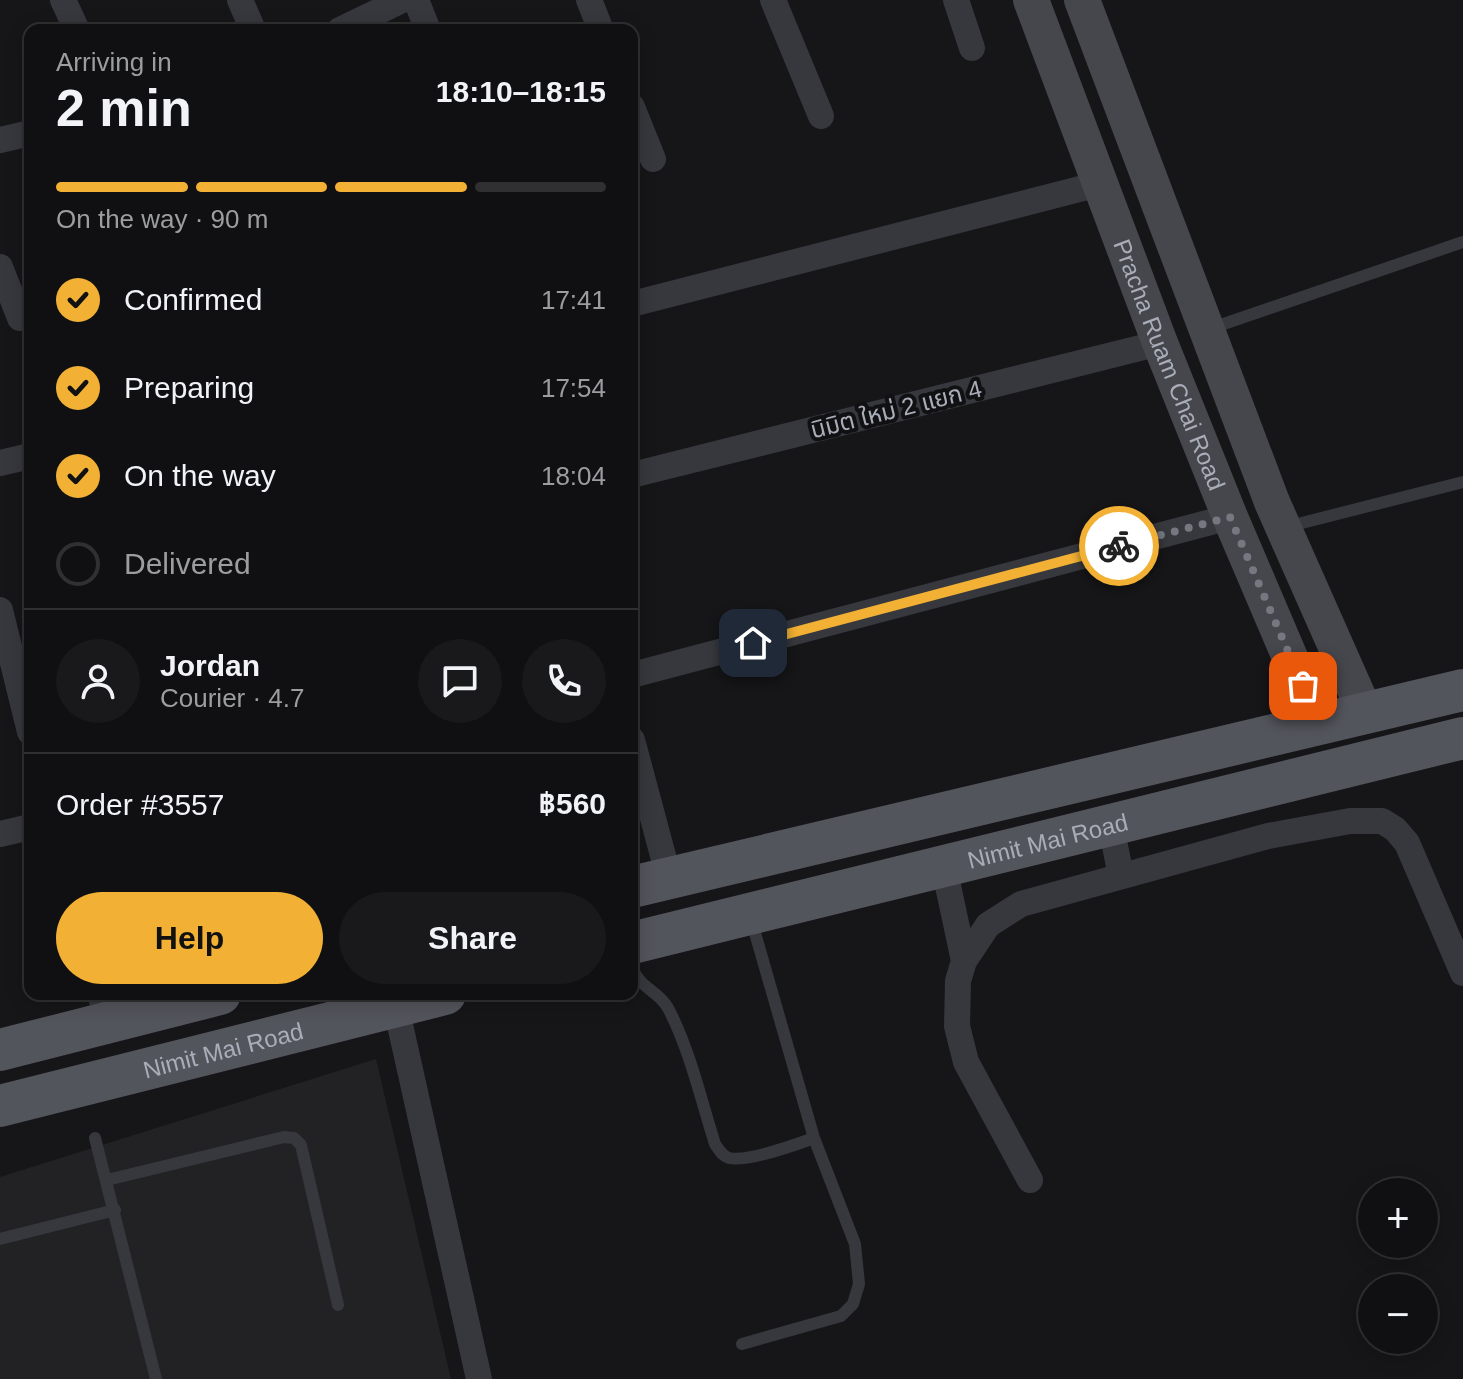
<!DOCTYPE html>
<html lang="en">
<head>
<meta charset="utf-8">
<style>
  :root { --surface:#101012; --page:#19191b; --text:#f1f3f6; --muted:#9c9d9f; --line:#303032; --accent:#f2b134 }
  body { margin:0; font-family:Arial,"Noto Sans Thai",sans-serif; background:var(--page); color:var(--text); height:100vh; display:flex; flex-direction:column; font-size:30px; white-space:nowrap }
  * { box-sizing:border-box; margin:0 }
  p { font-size:26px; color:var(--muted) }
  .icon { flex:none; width:44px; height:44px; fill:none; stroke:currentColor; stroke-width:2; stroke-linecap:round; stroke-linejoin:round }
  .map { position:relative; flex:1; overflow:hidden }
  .drawer { position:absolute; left:24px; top:24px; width:614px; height:976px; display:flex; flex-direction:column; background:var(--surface); border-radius:16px; box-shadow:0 4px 20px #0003,0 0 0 2px var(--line) }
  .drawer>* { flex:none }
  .buttons { position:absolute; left:1358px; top:1178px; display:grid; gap:16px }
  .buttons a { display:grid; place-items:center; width:80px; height:80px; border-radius:50%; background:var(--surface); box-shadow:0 4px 20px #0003,0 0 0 2px var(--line); font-size:40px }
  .pin { position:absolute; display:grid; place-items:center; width:68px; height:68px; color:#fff; margin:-34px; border-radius:16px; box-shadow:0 4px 12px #0006 }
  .courier { position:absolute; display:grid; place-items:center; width:80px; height:80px; margin:-40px; border:6px solid #f2b134; border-radius:50%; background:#fff; color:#222; box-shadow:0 2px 10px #0007 }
  .headline em { font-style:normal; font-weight:700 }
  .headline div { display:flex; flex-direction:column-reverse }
  .headline { display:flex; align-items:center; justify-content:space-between; height:136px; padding:0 32px }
  h1 { font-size:52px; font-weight:700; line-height:60px }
  .bar { display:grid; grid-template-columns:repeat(4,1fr); gap:12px 8px; align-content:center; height:96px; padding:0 32px }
  .bar i { height:10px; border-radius:6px; background:var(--line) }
  .bar .active { background:var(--accent) }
  .bar p { grid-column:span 4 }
  .line { display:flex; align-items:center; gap:20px; padding:0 32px; border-top:2px solid var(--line) }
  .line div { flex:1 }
  .round { display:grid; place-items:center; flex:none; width:84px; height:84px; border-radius:42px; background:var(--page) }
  ol { padding:0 32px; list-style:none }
  li { display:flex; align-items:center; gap:24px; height:88px }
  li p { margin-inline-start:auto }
  li .icon { padding:8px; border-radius:50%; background:var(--accent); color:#111; stroke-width:4 }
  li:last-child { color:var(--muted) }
  li i { width:44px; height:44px; border:4px solid var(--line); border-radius:50% }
  .primary-button { display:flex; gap:16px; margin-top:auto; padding:16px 32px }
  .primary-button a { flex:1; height:92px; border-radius:48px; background:var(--accent); color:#111; font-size:32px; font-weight:700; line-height:92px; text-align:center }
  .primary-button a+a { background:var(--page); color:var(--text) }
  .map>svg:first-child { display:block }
  .built { fill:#222225 }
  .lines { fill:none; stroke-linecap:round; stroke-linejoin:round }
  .lane { stroke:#37383d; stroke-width:12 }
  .street { stroke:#37383d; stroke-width:26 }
  .secondary { stroke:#45474d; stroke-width:36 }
  .primary { stroke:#53555c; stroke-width:42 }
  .done { stroke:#757880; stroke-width:8; stroke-dasharray:0 14.4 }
  .route { stroke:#f2b134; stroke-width:10 }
  .labels { text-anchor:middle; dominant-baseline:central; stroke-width:8; stroke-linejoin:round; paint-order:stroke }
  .street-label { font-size:24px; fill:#a8adb8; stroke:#111113 }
</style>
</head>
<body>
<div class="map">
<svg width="1463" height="1379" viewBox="0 0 1463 1379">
  <rect width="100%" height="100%" fill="#161618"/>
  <path class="built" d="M376 1059 451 1379H0V1177Z"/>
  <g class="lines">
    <path class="lane" d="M1209 329 1463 242
      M1286 527 1463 482
      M632 967C640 989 658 990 668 1008 690 1050 701 1100 715 1144 719 1150 722 1156 729 1158 748 1162 795 1145 814 1138L751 919
      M95 1138 156 1379
      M107 1180 284 1137 294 1138 301 1145 338 1305
      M0 1239 115 1210
      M742 1344 841 1316 853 1304 859 1284 855 1244 814 1138"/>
    <path class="street" d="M63 0 77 30
      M240 0 253 30
      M416 0 428 30
      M589 0 601 30
      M773 0 821 116
      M956 0 972 48
      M340 30 402 0
      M632 107 653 159
      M0 140 30 133
      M0 267 20 318
      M632 304 1099 184
      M0 463 30 456
      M632 475 1160 343
      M0 610 30 732
      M632 675 1230 517
      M632 740 669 878
      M1111 826 1121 876
      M0 834 30 827
      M944 867 964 961
      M100 994 109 1024
      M396 1007 479 1379
      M1030 1180 966 1062 957 1026 958 981 964 961 988 925 1021 904 1268 836 1350 821H1382L1395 829 1407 843 1463 973"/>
    <g class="secondary">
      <path id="s1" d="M1031 0 1160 343 1230 517 1318 723"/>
      <path d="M1082 0 1272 502 1365 712"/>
    </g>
    <g class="primary">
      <path d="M632 887 1463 690"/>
      <path id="s2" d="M632 943 1463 738"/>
      <path d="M0 1050 220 994"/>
      <path id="s3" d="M0 1106 445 994"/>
    </g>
  </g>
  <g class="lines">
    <path class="done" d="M1119 546 1230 517 1303 686"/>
    <path class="route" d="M753 643 1119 546"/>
  </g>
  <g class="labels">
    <g class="street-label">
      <text stroke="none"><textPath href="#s1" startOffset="390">Pracha Ruam Chai Road</textPath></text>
      <text transform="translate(896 409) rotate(-14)">นิมิต ใหม่ 2 แยก 4</text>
      <text stroke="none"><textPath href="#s2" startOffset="428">Nimit Mai Road</textPath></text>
      <text stroke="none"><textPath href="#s3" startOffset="230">Nimit Mai Road</textPath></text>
    </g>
  </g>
</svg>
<div class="buttons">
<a>+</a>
<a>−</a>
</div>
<div class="pin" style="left:1303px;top:686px;background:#ea580c"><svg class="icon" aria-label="bag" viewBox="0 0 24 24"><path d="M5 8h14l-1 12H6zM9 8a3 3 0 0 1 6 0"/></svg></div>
<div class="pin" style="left:753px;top:643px;background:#1f2937"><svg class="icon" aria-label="home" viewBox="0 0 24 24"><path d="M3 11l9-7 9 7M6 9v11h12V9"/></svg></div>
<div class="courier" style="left:1119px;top:546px"><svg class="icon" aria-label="bike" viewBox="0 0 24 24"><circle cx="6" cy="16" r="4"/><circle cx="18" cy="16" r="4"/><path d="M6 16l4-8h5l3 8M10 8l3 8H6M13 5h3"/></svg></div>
<section class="drawer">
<div class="headline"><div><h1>2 min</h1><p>Arriving in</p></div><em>18:10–18:15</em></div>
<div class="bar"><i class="active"></i><i class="active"></i><i class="active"></i><i></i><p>On the way · 90 m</p></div>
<ol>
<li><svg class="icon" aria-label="check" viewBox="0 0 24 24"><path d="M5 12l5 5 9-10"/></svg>Confirmed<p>17:41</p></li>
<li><svg class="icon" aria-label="check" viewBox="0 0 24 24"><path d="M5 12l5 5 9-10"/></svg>Preparing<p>17:54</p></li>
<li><svg class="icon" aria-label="check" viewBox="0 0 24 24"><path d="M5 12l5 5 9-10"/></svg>On the way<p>18:04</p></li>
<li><i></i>Delivered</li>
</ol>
<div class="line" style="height:144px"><a class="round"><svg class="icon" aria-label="person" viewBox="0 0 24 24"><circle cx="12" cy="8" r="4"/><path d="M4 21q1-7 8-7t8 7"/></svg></a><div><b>Jordan</b><p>Courier · 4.7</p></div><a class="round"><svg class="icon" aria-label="chat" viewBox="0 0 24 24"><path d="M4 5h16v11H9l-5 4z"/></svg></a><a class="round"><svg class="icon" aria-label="phone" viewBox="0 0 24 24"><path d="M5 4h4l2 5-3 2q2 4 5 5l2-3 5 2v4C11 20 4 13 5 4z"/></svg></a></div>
<div class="line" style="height:104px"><div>Order #3557</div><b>฿560</b></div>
<div class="primary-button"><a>Help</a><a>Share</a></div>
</section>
</div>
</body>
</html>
